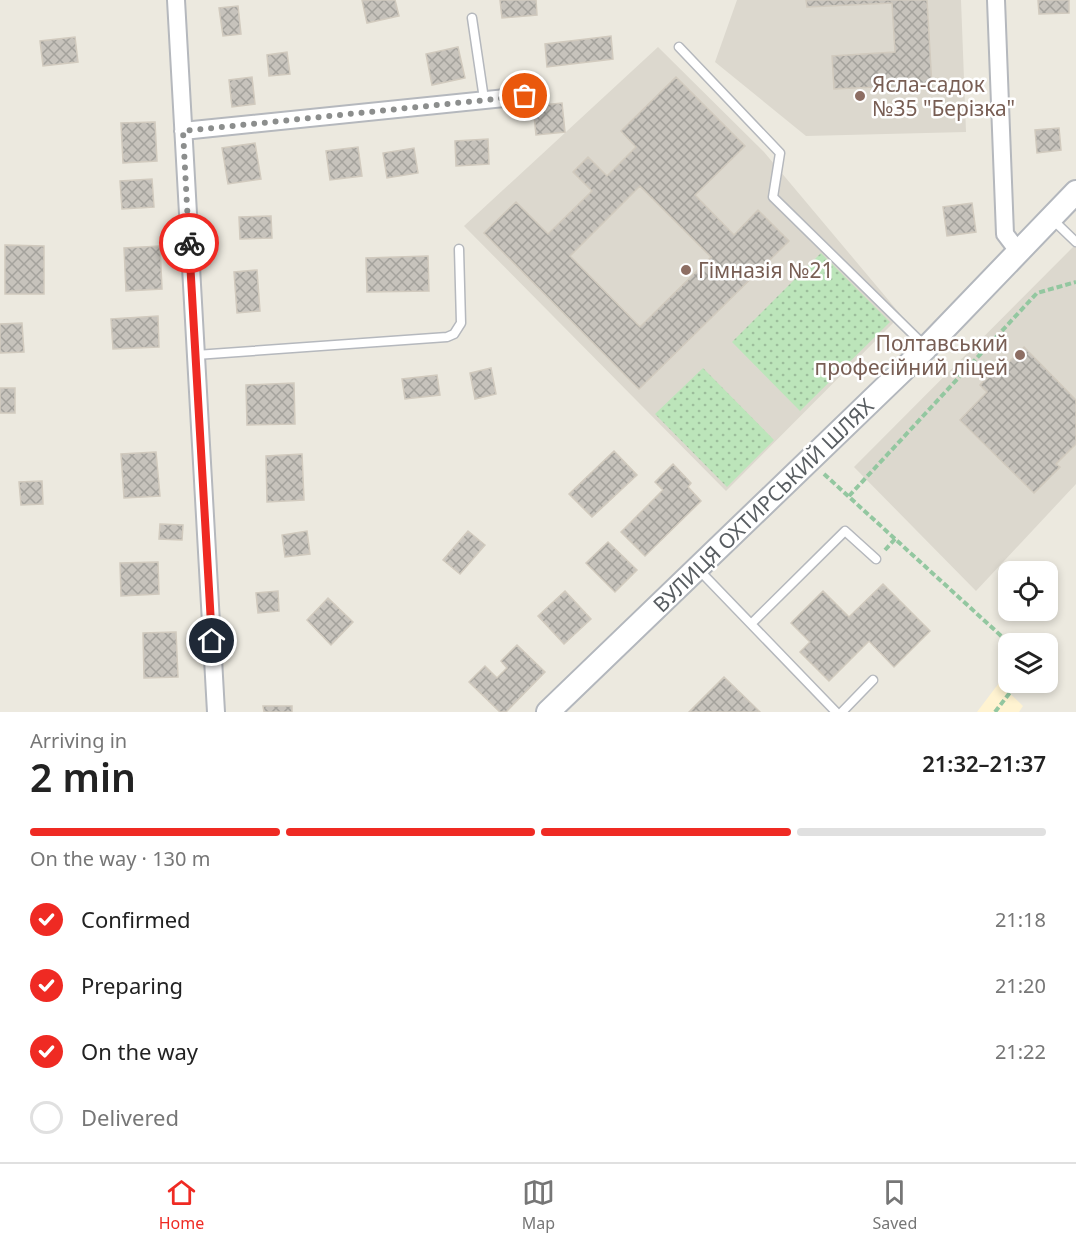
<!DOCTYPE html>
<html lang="en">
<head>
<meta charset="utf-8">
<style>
  :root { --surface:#fff; --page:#f6f6f6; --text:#222; --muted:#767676; --line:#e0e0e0; --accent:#ef2a23 }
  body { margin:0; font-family:"Noto Sans",sans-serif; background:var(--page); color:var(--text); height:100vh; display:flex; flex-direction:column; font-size:22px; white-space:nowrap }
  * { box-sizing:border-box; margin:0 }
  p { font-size:20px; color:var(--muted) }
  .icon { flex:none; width:33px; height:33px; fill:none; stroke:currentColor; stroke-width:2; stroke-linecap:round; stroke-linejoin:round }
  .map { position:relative; height:712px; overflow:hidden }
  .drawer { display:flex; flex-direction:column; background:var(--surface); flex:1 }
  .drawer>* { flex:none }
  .buttons { position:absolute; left:998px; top:561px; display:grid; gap:12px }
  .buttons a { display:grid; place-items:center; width:60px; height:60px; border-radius:12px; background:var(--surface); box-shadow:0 3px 9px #0003; font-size:30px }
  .pin { position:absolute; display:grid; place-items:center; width:51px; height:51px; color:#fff; margin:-26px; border:3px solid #fff; border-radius:50%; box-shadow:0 2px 6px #0007 }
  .courier { position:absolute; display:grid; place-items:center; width:60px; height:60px; margin:-30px; border:4px solid #ef2a23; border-radius:50%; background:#fff; color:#222; box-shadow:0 2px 8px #0007 }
  .summary em { font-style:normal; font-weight:600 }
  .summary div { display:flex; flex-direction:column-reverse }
  .summary { display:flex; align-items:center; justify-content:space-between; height:102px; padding:0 30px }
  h1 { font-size:39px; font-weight:600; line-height:45px }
  .bar { display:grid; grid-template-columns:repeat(4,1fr); gap:9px 6px; align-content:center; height:72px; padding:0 30px }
  .bar i { height:8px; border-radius:4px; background:var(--line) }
  .bar .current { background:var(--accent) }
  .bar p { grid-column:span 4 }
  ol { padding:0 30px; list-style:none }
  li { display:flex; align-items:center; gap:18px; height:66px }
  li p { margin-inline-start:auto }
  li .icon { padding:6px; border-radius:50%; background:var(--accent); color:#fff; stroke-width:4 }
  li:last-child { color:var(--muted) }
  li i { width:33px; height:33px; border:3px solid var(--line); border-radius:50% }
  .tabs { display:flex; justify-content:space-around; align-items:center; height:84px; border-top:2px solid var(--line); background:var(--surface); font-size:16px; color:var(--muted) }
  .tabs a { display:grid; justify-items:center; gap:3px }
  .tabs .current { color:var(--accent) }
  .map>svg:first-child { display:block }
  .commercial { fill:#fff3d1 }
  .education { fill:#dcd8ce }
  .garden { fill:url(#garden-dots) }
  .building { fill:url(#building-cross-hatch); stroke:#d1cabe; stroke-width:1.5; fill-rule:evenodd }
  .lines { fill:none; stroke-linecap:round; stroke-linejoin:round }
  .service-casing { stroke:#b5b8bd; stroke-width:11 }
  .minor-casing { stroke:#b5b8bd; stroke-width:20 }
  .secondary-casing { stroke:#b3b7bd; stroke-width:26 }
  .path { stroke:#93c7a0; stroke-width:4; stroke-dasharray:6 3; stroke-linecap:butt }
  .service { stroke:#fff; stroke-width:8 }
  .minor { stroke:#fff; stroke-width:16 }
  .secondary { stroke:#fff; stroke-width:22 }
  .done { stroke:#8c8e8d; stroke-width:6; stroke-dasharray:0 10.8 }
  .route { stroke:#ef2a23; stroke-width:8 }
  .education-dot { fill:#8d6e63; stroke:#fff; stroke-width:2 }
  .labels { text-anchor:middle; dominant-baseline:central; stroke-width:5; stroke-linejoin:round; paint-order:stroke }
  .education-label { font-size:21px; fill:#785e54; stroke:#fff; text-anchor:start }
  .street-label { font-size:21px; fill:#585d61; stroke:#fff }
</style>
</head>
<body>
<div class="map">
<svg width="1076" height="712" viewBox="0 0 1076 712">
  <defs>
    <pattern id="garden-dots" width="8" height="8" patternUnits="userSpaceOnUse" patternTransform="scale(1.5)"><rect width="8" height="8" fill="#bce5ba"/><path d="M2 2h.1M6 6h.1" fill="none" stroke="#9cbd9b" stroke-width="1.8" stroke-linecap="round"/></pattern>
    <pattern id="building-cross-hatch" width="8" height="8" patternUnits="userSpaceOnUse" patternTransform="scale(1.5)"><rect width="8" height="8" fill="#c7c3bc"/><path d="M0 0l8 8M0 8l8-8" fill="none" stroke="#a4a29c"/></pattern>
  </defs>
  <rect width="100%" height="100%" fill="#ece9df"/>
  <path class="commercial" d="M999 683 1023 706 1019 712H977Z"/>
  <path class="education" d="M737 0H961L966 132 806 136 715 62Z
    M658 47 764 152 901 315 726 491 464 226Z
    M1076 244V484L976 591 854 467Z"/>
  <path class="garden" d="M821 253 890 322 800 411 732 342Z
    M703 368 774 440 727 487 655 414Z"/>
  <path class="building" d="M362 0H395L399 16 367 23Z
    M500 0H536L537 15 502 18Z
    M806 0H927L932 87 897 89 896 86 834 89 832 56 895 52 892 3 807 7Z
    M1038 0H1069V13L1039 14Z
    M238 6 241 34 223 36 219 8Z
    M611 36 613 59 547 67 545 44Z
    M75 37 78 62 43 66 40 41Z
    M458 47 465 78 432 85 426 54Z
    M287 52 290 74 269 76 267 55Z
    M252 77 255 104 232 107 229 80Z
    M676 77 745 146 695 195 734 235 758 210 789 241 639 389 484 233 516 202 548 234 592 191 573 172 588 157 607 176 636 147 621 131ZM640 186 711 257 640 327 570 256Z
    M562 103 565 132 536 135 533 106Z
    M155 122 157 161 123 163 121 123Z
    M1059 128 1061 150 1037 153 1035 130Z
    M488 139 489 164 456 166 455 141Z
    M255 143 261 179 228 184 222 148Z
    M358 147 362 176 330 180 326 151Z
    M414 148 418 173 387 178 383 153Z
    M152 179 154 207 122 209 120 181Z
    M972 203 976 232 947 236 943 207Z
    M271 216 272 238 240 239 239 217Z
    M5 245 44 246V294H5Z
    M160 246 162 289 126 291 124 248Z
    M428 256 429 291 367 292 366 258Z
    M257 270 260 311 237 313 234 272Z
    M158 316 159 347 113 349 111 319Z
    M22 323 24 352 0 353V324Z
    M1024 347 1076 400V444L1056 464 1060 467 1034 493 960 420 987 392 980 385 992 372 996 375Z
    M491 368 496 394 475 399 470 373Z
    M437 375 440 395 405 399 402 379Z
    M294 383 295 424 247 425 246 385Z
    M0 388H15V413H0Z
    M614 451 637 475 592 517 569 494Z
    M156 452 160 496 124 498 121 454Z
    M302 454 304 500 267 502 266 456Z
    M673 464 691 483 688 487 701 501 645 556 621 532 663 490 655 482Z
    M42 481 43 504 21 505 19 482Z
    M160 524 183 525 182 540 159 539Z
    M307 531 310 554 285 557 282 535Z
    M468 531 485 545 460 574 443 560Z
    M608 542 637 570 615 592 586 563Z
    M158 562 159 594 121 596 120 563Z
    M883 584 930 631 894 667 869 641 829 681 800 652 810 642 791 623 823 591 849 617Z
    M278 591 279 611 258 613 256 593Z
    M565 591 591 619 564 644 538 616Z
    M328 598 353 622 331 645 307 620Z
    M176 632 178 677 144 678 143 633Z
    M517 645 545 672 506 712H500L469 682 485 666 497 678 507 668 501 661Z
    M724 677 760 712H689Z
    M263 706H292V712H264Z"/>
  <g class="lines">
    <g class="service-casing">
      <path id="service" d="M472 18 484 99
        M679 47 780 153 773 197 926 347
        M1051 218 1076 242
        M196 355 447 337 454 334 461 323 459 249
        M698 569 836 712
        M751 624 845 531 876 559
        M842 712 873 680"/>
    </g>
    <g class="minor-casing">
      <path id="minor" d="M176 0 216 712
        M996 0 1005 234 1018 251
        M183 131 525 96"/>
    </g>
    <g class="secondary-casing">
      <path id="secondary" d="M548 712 926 348 1076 192"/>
    </g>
    <path class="path" d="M824 474 1010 644
      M849 496 1037 293 1076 282
      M885 550 895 539
      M995 712 1018 682"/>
    <use href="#service" class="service"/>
    <use href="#minor" class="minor"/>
    <use href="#secondary" class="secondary"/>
  </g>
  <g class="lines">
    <path class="done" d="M189 243 183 131 525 96"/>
    <path class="route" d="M189 243 212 641"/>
  </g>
  <g class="education-dot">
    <circle cx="860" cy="96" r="6"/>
    <circle cx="686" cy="270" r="6"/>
    <circle cx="1020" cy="355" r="6"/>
  </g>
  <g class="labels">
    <g class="education-label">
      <text x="872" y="84">Ясла-садок<tspan x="872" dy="24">№35 "Берізка"</tspan></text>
      <text x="698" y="270">Гімназія №21</text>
      <text x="1008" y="343" text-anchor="end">Полтавський<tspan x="1008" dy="24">професійний ліцей</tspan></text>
    </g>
    <g class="street-label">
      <text transform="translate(763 505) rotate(-44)">ВУЛИЦЯ ОХТИРСЬКИЙ ШЛЯХ</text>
    </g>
  </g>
</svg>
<div class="buttons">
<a><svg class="icon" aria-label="locate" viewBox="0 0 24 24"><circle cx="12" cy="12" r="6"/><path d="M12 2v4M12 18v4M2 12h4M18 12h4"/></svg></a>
<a><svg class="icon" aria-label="layers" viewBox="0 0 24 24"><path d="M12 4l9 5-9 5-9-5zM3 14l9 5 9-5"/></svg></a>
</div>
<div class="pin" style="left:525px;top:96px;background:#ea580c"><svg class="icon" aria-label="bag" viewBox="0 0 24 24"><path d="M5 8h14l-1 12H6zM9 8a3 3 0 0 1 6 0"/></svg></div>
<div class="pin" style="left:212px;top:641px;background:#1f2937"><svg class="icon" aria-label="home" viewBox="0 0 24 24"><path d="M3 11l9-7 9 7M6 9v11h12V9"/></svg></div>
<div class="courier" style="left:189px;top:243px"><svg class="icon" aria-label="bike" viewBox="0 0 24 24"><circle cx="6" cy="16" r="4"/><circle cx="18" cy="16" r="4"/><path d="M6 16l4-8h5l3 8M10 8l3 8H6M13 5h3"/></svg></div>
</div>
<section class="drawer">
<div class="summary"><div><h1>2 min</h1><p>Arriving in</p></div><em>21:32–21:37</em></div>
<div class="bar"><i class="current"></i><i class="current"></i><i class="current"></i><i></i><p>On the way · 130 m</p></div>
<ol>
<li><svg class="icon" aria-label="check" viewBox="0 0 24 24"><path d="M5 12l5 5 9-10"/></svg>Confirmed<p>21:18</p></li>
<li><svg class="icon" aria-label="check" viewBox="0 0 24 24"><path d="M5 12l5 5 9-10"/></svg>Preparing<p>21:20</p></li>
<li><svg class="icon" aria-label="check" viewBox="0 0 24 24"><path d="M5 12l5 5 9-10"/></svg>On the way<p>21:22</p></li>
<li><i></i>Delivered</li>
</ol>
</section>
<nav class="tabs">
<a class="current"><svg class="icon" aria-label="home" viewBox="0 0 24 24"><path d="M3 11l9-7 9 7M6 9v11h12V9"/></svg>Home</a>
<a><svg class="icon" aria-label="map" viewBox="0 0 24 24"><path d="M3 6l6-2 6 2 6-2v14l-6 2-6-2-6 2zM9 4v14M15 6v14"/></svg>Map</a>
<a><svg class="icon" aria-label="saved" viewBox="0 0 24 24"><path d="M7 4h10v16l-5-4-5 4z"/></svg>Saved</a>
</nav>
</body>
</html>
